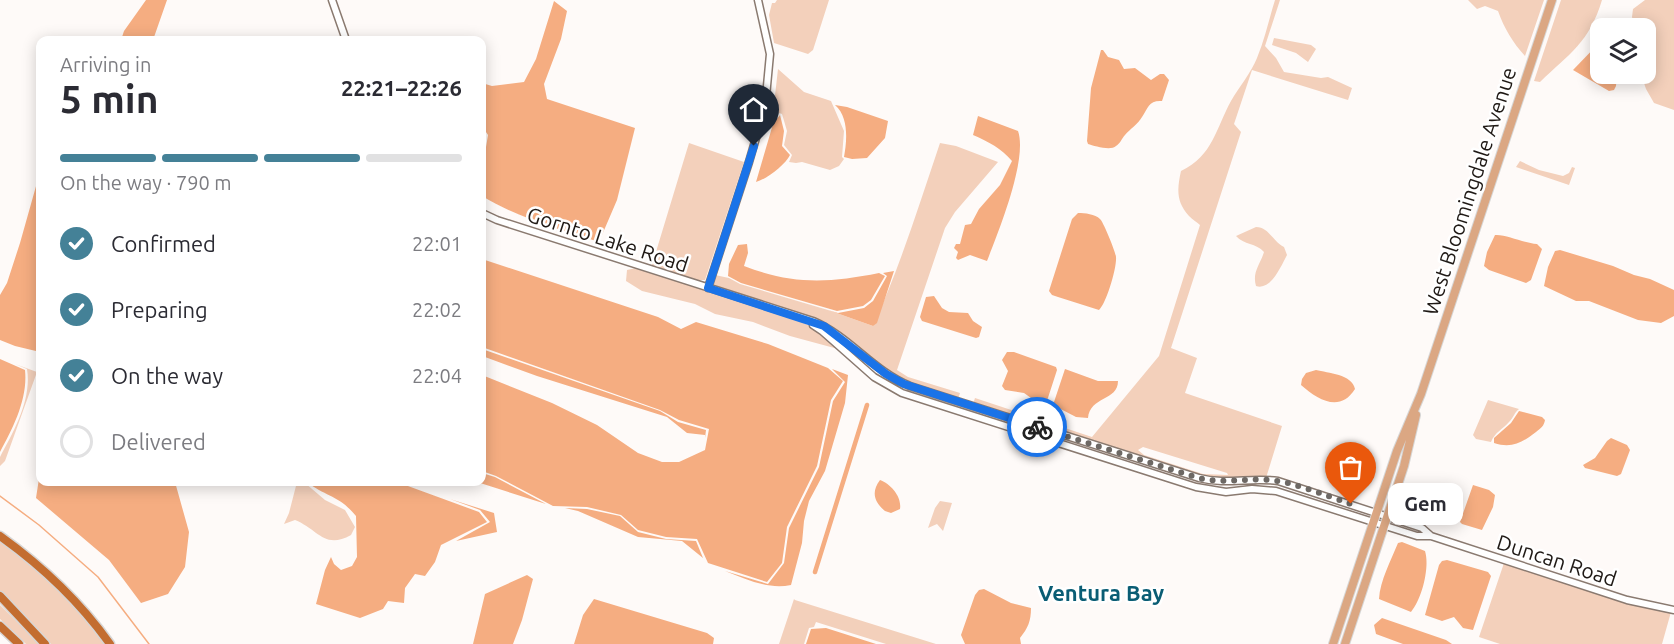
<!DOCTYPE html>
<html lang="en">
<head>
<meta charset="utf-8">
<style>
  :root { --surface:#fff; --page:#f2f2f3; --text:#2b2b33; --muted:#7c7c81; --line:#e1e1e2; --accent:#448197 }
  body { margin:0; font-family:Ubuntu,sans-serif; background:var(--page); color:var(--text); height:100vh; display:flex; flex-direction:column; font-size:22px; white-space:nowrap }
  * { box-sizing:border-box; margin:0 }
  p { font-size:20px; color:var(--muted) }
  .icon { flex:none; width:33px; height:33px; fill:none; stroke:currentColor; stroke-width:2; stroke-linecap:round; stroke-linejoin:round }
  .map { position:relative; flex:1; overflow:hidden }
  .panel { position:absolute; left:36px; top:36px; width:450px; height:450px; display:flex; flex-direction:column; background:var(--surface); border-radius:12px; box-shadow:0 3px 15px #0003 }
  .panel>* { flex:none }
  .buttons { position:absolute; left:1590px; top:18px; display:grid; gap:12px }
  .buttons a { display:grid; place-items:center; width:66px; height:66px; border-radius:12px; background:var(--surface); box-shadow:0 3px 15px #0003; font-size:30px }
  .pin { position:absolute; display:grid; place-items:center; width:51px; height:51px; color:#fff; margin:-62px -26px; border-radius:50% 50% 50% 0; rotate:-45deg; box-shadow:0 0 6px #0007 }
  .pin .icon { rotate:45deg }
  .courier { position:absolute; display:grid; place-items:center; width:60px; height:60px; margin:-30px; border:4px solid #1a73e8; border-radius:50%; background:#fff; color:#222; box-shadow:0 2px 8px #0007 }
  .bubble { position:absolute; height:42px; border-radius:12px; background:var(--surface); box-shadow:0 3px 15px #0003; font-size:20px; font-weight:700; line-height:42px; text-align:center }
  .overview em { font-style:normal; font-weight:700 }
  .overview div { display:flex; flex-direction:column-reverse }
  .overview { display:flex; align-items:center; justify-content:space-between; height:102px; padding:0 24px }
  h1 { font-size:39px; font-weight:700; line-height:45px }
  .bar { display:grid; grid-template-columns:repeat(4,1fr); gap:9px 6px; align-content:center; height:72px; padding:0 24px }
  .bar i { height:8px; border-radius:4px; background:var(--line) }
  .bar .on { background:var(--accent) }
  .bar p { grid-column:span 4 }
  ol { padding:0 24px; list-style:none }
  li { display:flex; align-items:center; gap:18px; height:66px }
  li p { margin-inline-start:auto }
  li .icon { padding:6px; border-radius:50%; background:var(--accent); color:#fff; stroke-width:4 }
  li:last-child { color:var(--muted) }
  li i { width:33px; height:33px; border:3px solid var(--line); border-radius:50% }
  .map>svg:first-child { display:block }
  .green { fill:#f3d0bb; fill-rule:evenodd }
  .water { fill:#f5ad81 }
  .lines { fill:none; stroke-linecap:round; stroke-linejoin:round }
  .stream { stroke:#f5ad81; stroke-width:1.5 }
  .canal { stroke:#f5ad81; stroke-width:4.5 }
  .minor-casing { stroke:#8a7a70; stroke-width:9 }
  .major-casing { stroke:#d7d6d5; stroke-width:10 }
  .highway-casing { stroke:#d7d6d5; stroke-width:11 }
  .minor { stroke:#fff; stroke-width:6 }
  .major { stroke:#dba783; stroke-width:8 }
  .highway { stroke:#c36d30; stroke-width:8 }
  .done { stroke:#6d6864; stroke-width:6; stroke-dasharray:0 10.8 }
  .route { stroke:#1a73e8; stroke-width:8 }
  .labels { text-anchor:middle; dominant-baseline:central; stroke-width:5; stroke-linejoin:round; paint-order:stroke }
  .street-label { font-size:21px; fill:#1f1915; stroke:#fff }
  .neighbourhood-label { font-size:22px; font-weight:bold; fill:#0a5d74; stroke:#fff }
</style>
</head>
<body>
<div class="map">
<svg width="1674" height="644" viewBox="0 0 1674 644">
  <rect width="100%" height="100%" fill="#fefaf8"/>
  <path class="green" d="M777 0H829L813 50 808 54 774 43 769 15 772 3H775Z
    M1275 0H1280L1265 46 1276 58 1284 72 1321 78 1328 77 1352 88 1348 100 1252 70 1234 124 1241 132 1171 348 1197 358 1185 393 1282 426 1266 478 1233 480 1199 476 973 404 975 398 1092 437 1159 356 1200 225C1197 222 1193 220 1189 216 1176 202 1177 189 1181 171 1213 156 1216 128 1231 101 1239 87 1251 73 1257 58 1265 39 1269 19 1275 0ZM1143 447 1227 473 1228 475 1203 474 1144 455 1138 450Z
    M1468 0H1544L1525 56C1513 43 1504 28 1498 11L1485 6 1477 9Z
    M1561 0H1602C1589 43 1570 53 1540 82L1534 81Z
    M1645 0H1674V110L1654 103 1646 89 1641 74H1646V28H1635L1632 17 1633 9Z
    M1274 38 1311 45 1316 49 1308 62 1296 53 1272 45Z
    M778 69 804 92 831 101 844 131 842 157 844 159 839 166 830 170 802 162 796 163 789 162 792 155 784 145 787 131 782 114 779 113 772 122Z
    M689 143 744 162 705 280H697L652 265Z
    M940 143 956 146 998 162 955 212 945 228 897 370 908 377 960 393 958 399 911 384 892 375 840 334 711 287 715 275 729 278 740 284 828 310 873 326C900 267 919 205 940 143Z
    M1520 161 1539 170 1563 176 1569 173 1572 167 1575 168 1569 185 1516 167Z
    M1256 227C1269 227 1272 241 1284 247L1287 255C1281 266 1271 291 1256 286 1252 272 1260 265 1264 252 1256 243 1244 245 1236 236Z
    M636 268 793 318 818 330 838 349 790 336 753 322 715 314 695 304 642 291 626 281 627 270Z
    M15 364 37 372 5 461 0 466V457C14 431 32 399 27 369Z
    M1488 400 1519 409C1514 413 1514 417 1509 422 1503 429 1495 432 1491 442L1476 439 1473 435Z
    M297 482 305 483 325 500 345 510 355 527 351 535C324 550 318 529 295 520L284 524 289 513Z
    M940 501 952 503 943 531 937 524 928 528 935 508Z
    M0 539C40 569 75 604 106 644H51L0 591Z
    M1504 563 1626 602 1671 612 1662 644H1500L1479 637Z
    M794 599 795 600 936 644H886L816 622 814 627 809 628 804 644H779Z
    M0 605 40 644H26L0 619Z"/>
  <path class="water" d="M146 0H167L153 40H121L124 31Z
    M554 1 567 11 561 39 544 84 547 99 635 128 617 200 599 242C559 229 518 218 482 196V171L488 135 482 126V83L492 86 524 82 536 59Z
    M1600 42V74H1617L1616 86 1614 90 1609 91 1573 70Z
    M1101 50H1103L1108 57 1119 60 1124 69 1135 68 1151 80 1160 74H1164L1169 80 1162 101C1149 100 1148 108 1142 117 1138 124 1130 129 1125 135 1122 138 1120 144 1116 146 1111 151 1094 146 1088 144L1087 141 1091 88Z
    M835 105 847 107 888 121 885 138 867 158 852 159 844 157C847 141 849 117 835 105Z
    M780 115 784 131 782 146 790 155C785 165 767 179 756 182L773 124Z
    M978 116 1018 131C1028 159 998 233 987 261L970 255 958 260 956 258 958 252 954 248 956 244H960L965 225 971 224 979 209 1000 185 1012 161C1001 148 989 142 973 135Z
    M40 172V352L15 346 0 340V295L7 283 20 243Z
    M1078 213C1085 213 1095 214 1100 219 1103 221 1116 253 1116 257 1117 268 1106 304 1099 310L1058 297 1052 295 1049 291 1072 219Z
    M1495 235C1506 234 1523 243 1537 244L1542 249 1531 280 1526 283 1489 270 1484 266 1487 252Z
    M747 244 748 253 744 266C793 285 829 283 879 273L885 276 871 300 863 306 837 311 741 283 728 276 729 264 738 245Z
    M1560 250 1613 266 1634 275 1650 279 1674 290V316L1661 323 1638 320 1589 301H1576L1544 286 1548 267 1555 251Z
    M482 259 658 317 681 329 696 322 768 344 828 368 843 381 831 400 817 466 787 527 782 563 767 582 708 563 697 539 666 537 638 530 621 515 587 507 553 506 496 476 482 471V375L552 403 597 425 638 453 662 462H679L705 450 709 429 679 420 660 410 482 347Z
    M894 271 877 323 873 326 828 310 838 313 864 308 873 301 887 276 883 273Z
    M934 296 942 308 949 312 968 313 973 321 982 327 979 337 976 338 922 321 920 317 926 297Z
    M482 349 660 411 678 422 706 430 705 438V435L687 433 667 417 537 376 485 357 482 355Z
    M1007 352H1014L1056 367 1057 370 1046 404 1041 405 1024 393 1005 390 1002 386 1008 371 1002 360Z
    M0 359 25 370C28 399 13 428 0 452Z
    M832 369 848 375 845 403 825 471 809 501 804 521 802 543 791 585C768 590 746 579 725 571L768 584 784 563 789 528 819 467 833 401 845 382Z
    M1065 369 1098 381H1118C1118 401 1090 396 1088 418L1076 417 1053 405Z
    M1316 370C1328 373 1352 374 1355 389 1340 413 1318 400 1301 385L1302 379 1306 373Z
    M1519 411 1542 417 1545 420C1544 426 1541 428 1536 432 1523 442 1512 449 1494 443V438L1511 423Z
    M1611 438 1627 445 1630 450 1621 474 1617 476 1585 468 1583 465 1595 458 1607 441Z
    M40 472V482H175L189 532 185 567 168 594 141 603 109 560 36 498Z
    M482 473 495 477 546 504 477 482H482Z
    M880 480C891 484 902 497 900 509L891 513 885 511C874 502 871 492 880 480Z
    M307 482H397L479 512 487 522 441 545 435 562 425 576 415 574 405 588 404 603 388 601 383 609 360 618 316 604 325 570 331 557 334 564 341 570 352 566 357 557 356 516C339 495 326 497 307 482Z
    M1473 485 1489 490 1495 495 1493 507 1482 530 1462 524 1460 522Z
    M450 499 494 513 497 532 456 541 490 522 480 510Z
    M565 508 587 509 620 516 638 532 666 539 696 541 703 558 682 541 638 537 578 511Z
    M1402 542 1425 551C1430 567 1422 599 1411 612L1379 599C1380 581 1391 560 1398 543Z
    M1447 560 1488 572 1491 576 1473 630 1463 628 1454 617 1442 621 1425 615 1439 565 1442 561Z
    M527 575 533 579 522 620 513 644H473L485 594Z
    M984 589 1011 603 1031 608C1031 621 1028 628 1020 638L1021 644H965L961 635 975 595 979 590Z
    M594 599 707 633 714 638 713 644H574L583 615Z
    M1382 618 1446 640 1452 644H1403L1376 634 1374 625Z
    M826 628 876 644H806L811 629Z"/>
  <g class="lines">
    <path class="stream" d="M0 496 39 525 98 577 149 644"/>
    <path class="canal" d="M815 572 867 405"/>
    <g class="minor-casing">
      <path id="minor" d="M332 0 346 40
        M482 213 497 220 813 321C850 337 873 371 910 386L1199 478C1226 485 1252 477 1278 481L1422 528 1431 536
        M708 288 749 162 765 107 770 54 758 0
        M813 325 822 331 874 377 902 393 1196 487 1226 492 1252 489 1276 491 1417 536H1431L1627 600 1674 610"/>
    </g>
    <g class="major-casing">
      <path id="major" d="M1333 644 1397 451 1421 394 1552 0
        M1345 644 1404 466 1416 415"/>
    </g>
    <g class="highway-casing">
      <path id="highway" d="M0 536C42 566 80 602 110 644
        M0 596 45 644
        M0 626 19 644"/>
    </g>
    <use href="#minor" class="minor"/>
    <use href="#major" class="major"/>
    <use href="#highway" class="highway"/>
  </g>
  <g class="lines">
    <path class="done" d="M1037 427 1199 478C1223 484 1245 478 1269 480 1295 482 1326 496 1351 504"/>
    <path class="route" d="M754 146 708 288 824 326 886 374 904 384 1037 427"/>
  </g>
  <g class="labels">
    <g class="street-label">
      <text transform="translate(1469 191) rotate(-72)">West Bloomingdale Avenue</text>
      <text transform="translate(608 239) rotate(18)">Gornto Lake Road</text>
      <text transform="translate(1557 560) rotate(18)">Duncan Road</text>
    </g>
    <g class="neighbourhood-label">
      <text x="1101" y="592">Ventura Bay</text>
    </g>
  </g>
</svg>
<div class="buttons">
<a><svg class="icon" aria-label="layers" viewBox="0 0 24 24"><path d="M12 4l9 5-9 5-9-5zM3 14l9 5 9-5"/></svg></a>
</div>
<div class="pin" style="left:1351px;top:504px;background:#ea580c"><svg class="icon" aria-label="bag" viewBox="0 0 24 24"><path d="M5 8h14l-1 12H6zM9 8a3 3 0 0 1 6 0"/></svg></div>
<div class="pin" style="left:754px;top:146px;background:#1f2937"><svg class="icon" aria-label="home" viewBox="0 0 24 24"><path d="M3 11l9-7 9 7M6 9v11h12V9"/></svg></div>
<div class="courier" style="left:1037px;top:427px"><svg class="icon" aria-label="bike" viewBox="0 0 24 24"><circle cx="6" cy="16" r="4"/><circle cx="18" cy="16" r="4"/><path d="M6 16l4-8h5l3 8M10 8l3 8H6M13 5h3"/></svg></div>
<div class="bubble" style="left:1388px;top:483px;width:75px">Gem</div>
<section class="panel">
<div class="overview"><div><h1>5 min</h1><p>Arriving in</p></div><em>22:21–22:26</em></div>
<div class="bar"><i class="on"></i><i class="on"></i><i class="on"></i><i></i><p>On the way · 790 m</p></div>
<ol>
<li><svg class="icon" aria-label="check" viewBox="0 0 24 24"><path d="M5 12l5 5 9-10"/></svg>Confirmed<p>22:01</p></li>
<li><svg class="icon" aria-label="check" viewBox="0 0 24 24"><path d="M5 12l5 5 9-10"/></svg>Preparing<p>22:02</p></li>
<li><svg class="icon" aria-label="check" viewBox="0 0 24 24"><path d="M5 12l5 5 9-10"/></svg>On the way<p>22:04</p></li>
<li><i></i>Delivered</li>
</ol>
</section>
</div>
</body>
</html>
